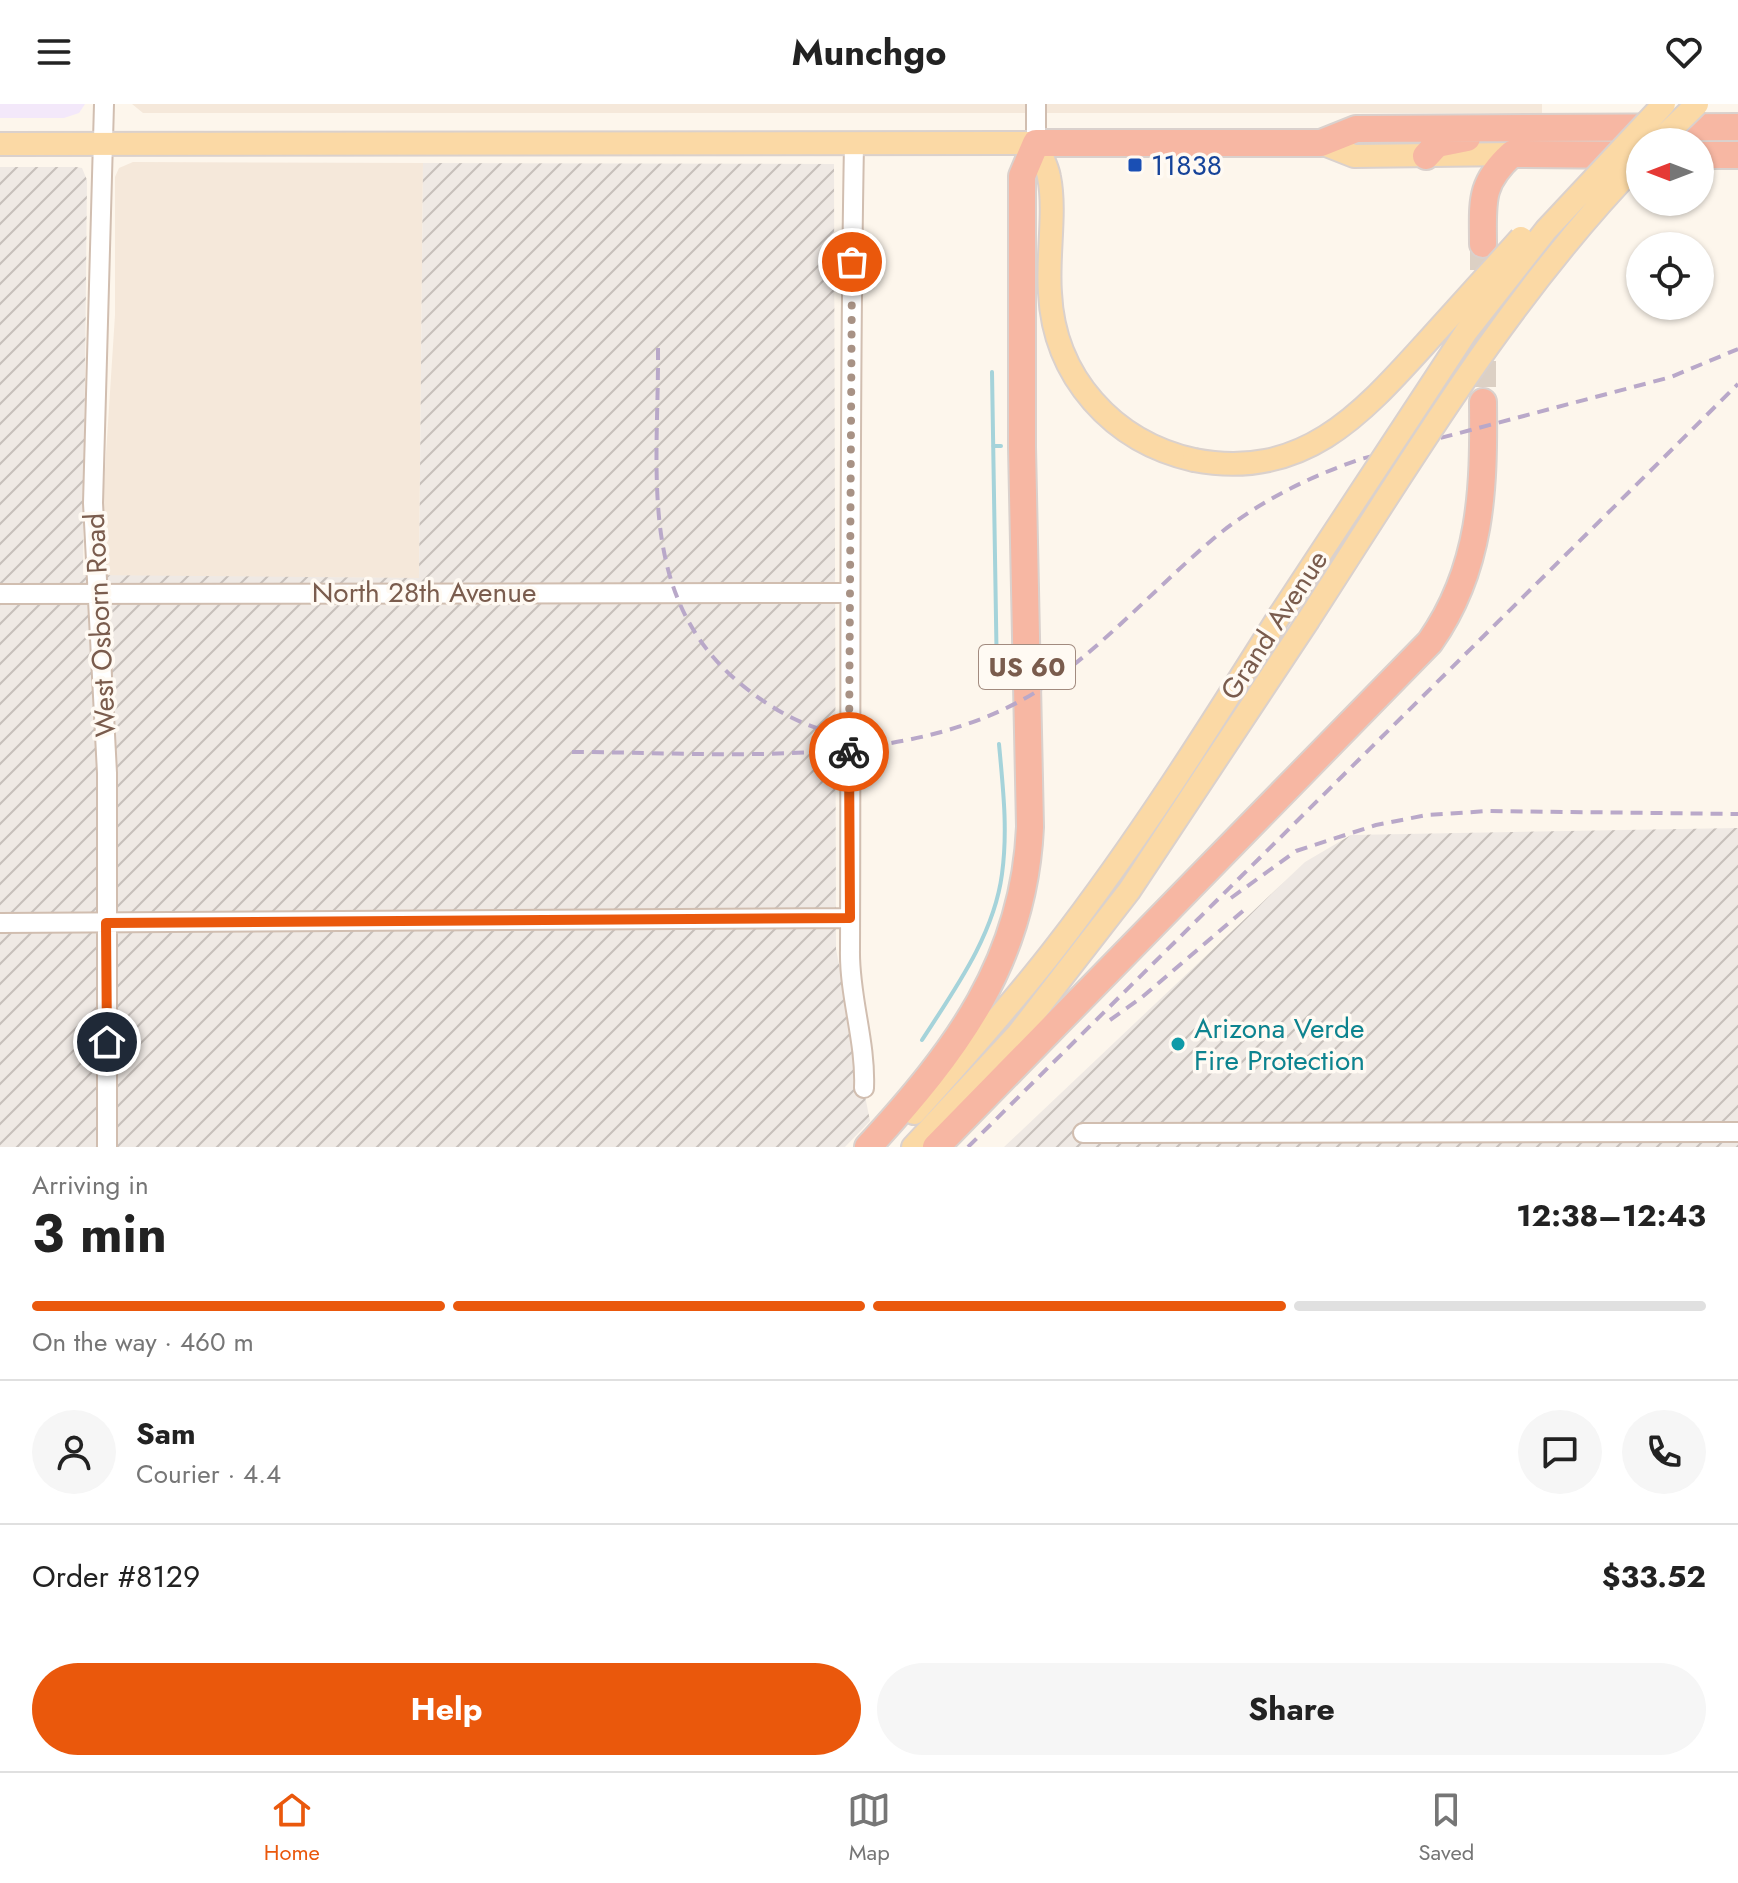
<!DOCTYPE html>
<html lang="en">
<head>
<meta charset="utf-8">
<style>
  :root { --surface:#fff; --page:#f6f6f6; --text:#222; --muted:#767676; --line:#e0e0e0; --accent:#ea580c }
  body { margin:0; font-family:Jost,sans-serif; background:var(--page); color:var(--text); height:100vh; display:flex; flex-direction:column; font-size:30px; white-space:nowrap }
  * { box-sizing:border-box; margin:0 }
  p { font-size:26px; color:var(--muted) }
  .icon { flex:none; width:44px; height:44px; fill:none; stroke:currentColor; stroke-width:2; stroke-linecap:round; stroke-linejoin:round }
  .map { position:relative; height:1043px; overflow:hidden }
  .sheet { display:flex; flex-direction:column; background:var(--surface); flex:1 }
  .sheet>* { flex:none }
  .needle { width:52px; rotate:270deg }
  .tools { position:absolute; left:1626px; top:24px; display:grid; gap:16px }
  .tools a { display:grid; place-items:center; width:88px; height:88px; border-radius:50%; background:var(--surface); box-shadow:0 2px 6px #0004; font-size:40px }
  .pin { position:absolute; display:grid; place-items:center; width:68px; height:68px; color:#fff; margin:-34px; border:4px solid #fff; border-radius:50%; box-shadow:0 2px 8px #0007 }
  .courier { position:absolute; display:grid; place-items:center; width:80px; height:80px; margin:-40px; border:6px solid #ea580c; border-radius:50%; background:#fff; color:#222; box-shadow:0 2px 10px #0007 }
  .headline em { font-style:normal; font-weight:700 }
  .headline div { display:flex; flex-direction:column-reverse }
  .headline { display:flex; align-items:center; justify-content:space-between; height:136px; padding:0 32px }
  h1 { font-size:52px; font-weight:700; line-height:60px }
  .bar { display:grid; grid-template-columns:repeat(4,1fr); gap:12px 8px; align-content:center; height:96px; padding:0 32px }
  .bar i { height:10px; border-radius:6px; background:var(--line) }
  .bar .active { background:var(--accent) }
  .bar p { grid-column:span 4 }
  .line { display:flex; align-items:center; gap:20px; padding:0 32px; border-top:2px solid var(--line) }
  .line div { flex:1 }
  .round { display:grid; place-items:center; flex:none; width:84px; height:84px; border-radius:42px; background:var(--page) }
  .cta { display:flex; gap:16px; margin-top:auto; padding:16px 32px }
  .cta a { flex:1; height:92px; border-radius:48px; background:var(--accent); color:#fff; font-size:32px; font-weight:700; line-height:92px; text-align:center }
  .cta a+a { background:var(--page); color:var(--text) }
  header { display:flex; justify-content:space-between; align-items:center; height:104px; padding:0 32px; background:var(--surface); font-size:36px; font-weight:700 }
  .tabs { display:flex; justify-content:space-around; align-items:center; height:112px; border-top:2px solid var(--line); background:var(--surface); font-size:22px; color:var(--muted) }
  .tabs a { display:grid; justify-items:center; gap:4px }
  .tabs .active { color:var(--accent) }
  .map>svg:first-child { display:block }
  .residential { fill:#f5e8da }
  .industrial { fill:url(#industrial-furrows) }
  .education { fill:#f3e8fa }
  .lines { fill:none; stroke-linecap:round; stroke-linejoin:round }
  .stream { stroke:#a5d3da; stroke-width:4 }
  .highway-tunnel { stroke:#dcd0c4; stroke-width:26; stroke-dasharray:26 13; stroke-linecap:butt }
  .minor-casing { stroke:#d1beb0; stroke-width:22 }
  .major-casing { stroke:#dad1cd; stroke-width:26 }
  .highway-casing { stroke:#dad1cd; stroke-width:30 }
  .minor { stroke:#fff; stroke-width:18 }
  .major { stroke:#fbd9a5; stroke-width:22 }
  .highway { stroke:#f7b7a3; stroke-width:26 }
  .rail { stroke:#b9a8c9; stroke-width:4; stroke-dasharray:12 8; stroke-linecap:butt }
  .major-bridge-casing { stroke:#dad1cd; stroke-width:26; stroke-linecap:butt }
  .major-bridge { stroke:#fbd9a5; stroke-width:22 }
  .done { stroke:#a89285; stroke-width:8; stroke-dasharray:0 14.4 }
  .route { stroke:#ea580c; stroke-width:10 }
  .transit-dot { fill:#1a4fb4; stroke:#fffaf3; stroke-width:3 }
  .culture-dot { fill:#0f9aa8; stroke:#fffaf3; stroke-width:3 }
  .labels { text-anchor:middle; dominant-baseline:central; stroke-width:7; stroke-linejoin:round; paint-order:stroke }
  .shield { fill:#fffaf3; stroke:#a28b7f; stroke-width:2 }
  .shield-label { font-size:26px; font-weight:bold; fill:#7a5c4d }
  .transit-label { font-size:28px; fill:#164399; stroke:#fffaf3; text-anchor:start }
  .street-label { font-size:28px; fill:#7a5c4d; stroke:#fffaf3 }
  .culture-label { font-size:28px; fill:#0d838f; stroke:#fffaf3; text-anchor:start }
</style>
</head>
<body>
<header><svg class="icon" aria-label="menu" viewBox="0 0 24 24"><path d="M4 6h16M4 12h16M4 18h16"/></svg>Munchgo<svg class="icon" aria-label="heart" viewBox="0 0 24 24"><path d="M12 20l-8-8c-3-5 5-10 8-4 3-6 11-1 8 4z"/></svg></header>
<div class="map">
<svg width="1738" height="1043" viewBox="0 0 1738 1043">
  <defs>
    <pattern id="industrial-furrows" width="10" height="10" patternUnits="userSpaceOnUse" patternTransform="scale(2)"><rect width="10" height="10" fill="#efe9e4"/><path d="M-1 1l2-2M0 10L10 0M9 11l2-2" fill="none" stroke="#c7c0bb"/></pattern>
  </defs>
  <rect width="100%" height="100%" fill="#fdf6ec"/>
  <path class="residential" d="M132 0H1542V9H143Z
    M133 58 423 59 419 474 102 473 101 427 115 211V73L119 64Z"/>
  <path class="industrial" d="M423 59 834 60 836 845 870 1017 845 1043H0V63H76L82 64 87 76 83 471 419 474Z
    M1738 724V1043H1004L1305 758 1351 731Z"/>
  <path class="education" d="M0 0H85L79 9 64 14H0Z"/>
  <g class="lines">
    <path class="stream" d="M992 268 997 576
      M993 342H1001
      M922 936C955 885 994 831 1002 770 1008 726 1003 684 999 640"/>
    <path class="highway-tunnel" d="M1483 140V298"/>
    <g class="minor-casing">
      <path id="minor" d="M104 0 93 399 107 669V1043
        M1036 39V0
        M854 40C849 309 851 577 850 846 849 892 866 937 864 984
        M0 490 849 489
        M0 819 850 814
        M1083 1029 1738 1028"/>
    </g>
    <g class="major-casing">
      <path id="major" d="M1321 39 1354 52 1512 50
        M0 40 1036 39C1040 50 1047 61 1049 73 1056 107 1047 153 1050 189 1054 273 1113 338 1194 356
        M914 1009C963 955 1012 900 1056 843 1138 737 1209 624 1280 511
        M913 1043 1018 930 1129 787 1307 518"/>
    </g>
    <g class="highway-casing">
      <path id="highway" d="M1700 51H1738
        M1426 52 1437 40 1467 34
        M1483 140C1483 98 1479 80 1512 50L1636 51
        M868 1043C956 947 1024 858 1030 723L1022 343V72L1036 39H1321L1356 25 1738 23
        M936 1043 1430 538C1482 464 1484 385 1483 298"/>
    </g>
    <use href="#minor" class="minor"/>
    <use href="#major" class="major"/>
    <use href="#highway" class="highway"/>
    <path class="rail" d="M658 244C659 370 635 498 747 585 785 615 826 633 875 634
      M572 648C726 648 923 670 1054 576 1111 534 1159 481 1213 435 1256 399 1308 373 1361 355L1671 273 1738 245
      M1231 794 1296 747 1376 721 1427 711 1488 707 1738 710
      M1110 916 1141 894 1243 807
      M968 1043 1738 280"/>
    <g class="major-bridge-casing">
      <path id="major-bridge" d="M1658 38 1697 0
        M1194 356C1302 377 1361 311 1426 239 1458 204 1489 169 1521 134
        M1280 511 1466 228 1546 126 1664 0
        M1307 518C1410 359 1507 194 1640 57"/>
    </g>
    <use href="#major-bridge" class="major-bridge"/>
  </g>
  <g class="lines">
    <path class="done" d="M849 648 852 158"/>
    <path class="route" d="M107 938 106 819 850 814 849 648"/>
  </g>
  <rect class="transit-dot" x="1127" y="53" width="16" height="16" rx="4"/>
  <circle class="culture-dot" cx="1178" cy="940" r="8"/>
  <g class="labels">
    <rect class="shield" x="979" y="541" width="96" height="44" rx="6"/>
    <g class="shield-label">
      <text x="1027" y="563">US 60</text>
    </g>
    <g class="transit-label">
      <text x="1151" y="61">11838</text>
    </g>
    <g class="street-label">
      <text x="424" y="488">North 28th Avenue</text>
      <text transform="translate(100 521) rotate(-93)">West Osborn Road</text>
      <text transform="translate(1274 521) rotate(-57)">Grand Avenue</text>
    </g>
    <g class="culture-label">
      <text x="1194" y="924">Arizona Verde<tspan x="1194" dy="32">Fire Protection</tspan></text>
    </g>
  </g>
</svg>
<div class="tools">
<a><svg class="needle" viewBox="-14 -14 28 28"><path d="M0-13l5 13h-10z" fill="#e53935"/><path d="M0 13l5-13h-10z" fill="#767676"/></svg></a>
<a><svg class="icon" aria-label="locate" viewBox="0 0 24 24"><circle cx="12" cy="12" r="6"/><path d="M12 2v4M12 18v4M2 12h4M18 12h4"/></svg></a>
</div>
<div class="pin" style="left:852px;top:158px;background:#ea580c"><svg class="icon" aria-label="bag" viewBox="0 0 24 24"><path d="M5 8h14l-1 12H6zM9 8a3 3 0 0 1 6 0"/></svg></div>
<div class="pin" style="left:107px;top:938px;background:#1f2937"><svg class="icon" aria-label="home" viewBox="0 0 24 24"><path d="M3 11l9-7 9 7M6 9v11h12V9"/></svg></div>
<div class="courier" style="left:849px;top:648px"><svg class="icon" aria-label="bike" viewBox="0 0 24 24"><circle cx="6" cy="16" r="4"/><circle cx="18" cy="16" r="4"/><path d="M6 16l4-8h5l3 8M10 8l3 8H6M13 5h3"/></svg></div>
</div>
<section class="sheet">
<div class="headline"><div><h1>3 min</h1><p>Arriving in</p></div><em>12:38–12:43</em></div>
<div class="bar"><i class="active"></i><i class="active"></i><i class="active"></i><i></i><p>On the way · 460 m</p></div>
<div class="line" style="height:144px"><a class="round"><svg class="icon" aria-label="person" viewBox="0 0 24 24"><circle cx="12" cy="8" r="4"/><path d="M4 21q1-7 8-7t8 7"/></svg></a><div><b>Sam</b><p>Courier · 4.4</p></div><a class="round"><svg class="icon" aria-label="chat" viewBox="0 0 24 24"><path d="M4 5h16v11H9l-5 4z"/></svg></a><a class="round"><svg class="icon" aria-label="phone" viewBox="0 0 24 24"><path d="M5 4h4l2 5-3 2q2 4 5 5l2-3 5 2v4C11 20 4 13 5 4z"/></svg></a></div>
<div class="line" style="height:104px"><div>Order #8129</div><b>$33.52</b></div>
<div class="cta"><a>Help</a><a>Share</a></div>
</section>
<nav class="tabs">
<a class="active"><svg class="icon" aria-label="home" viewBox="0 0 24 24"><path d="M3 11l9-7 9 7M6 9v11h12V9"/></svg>Home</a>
<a><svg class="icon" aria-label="map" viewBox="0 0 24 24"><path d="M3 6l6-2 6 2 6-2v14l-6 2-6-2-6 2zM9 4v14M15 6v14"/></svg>Map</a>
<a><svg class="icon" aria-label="saved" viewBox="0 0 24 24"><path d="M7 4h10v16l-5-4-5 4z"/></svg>Saved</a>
</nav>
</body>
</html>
